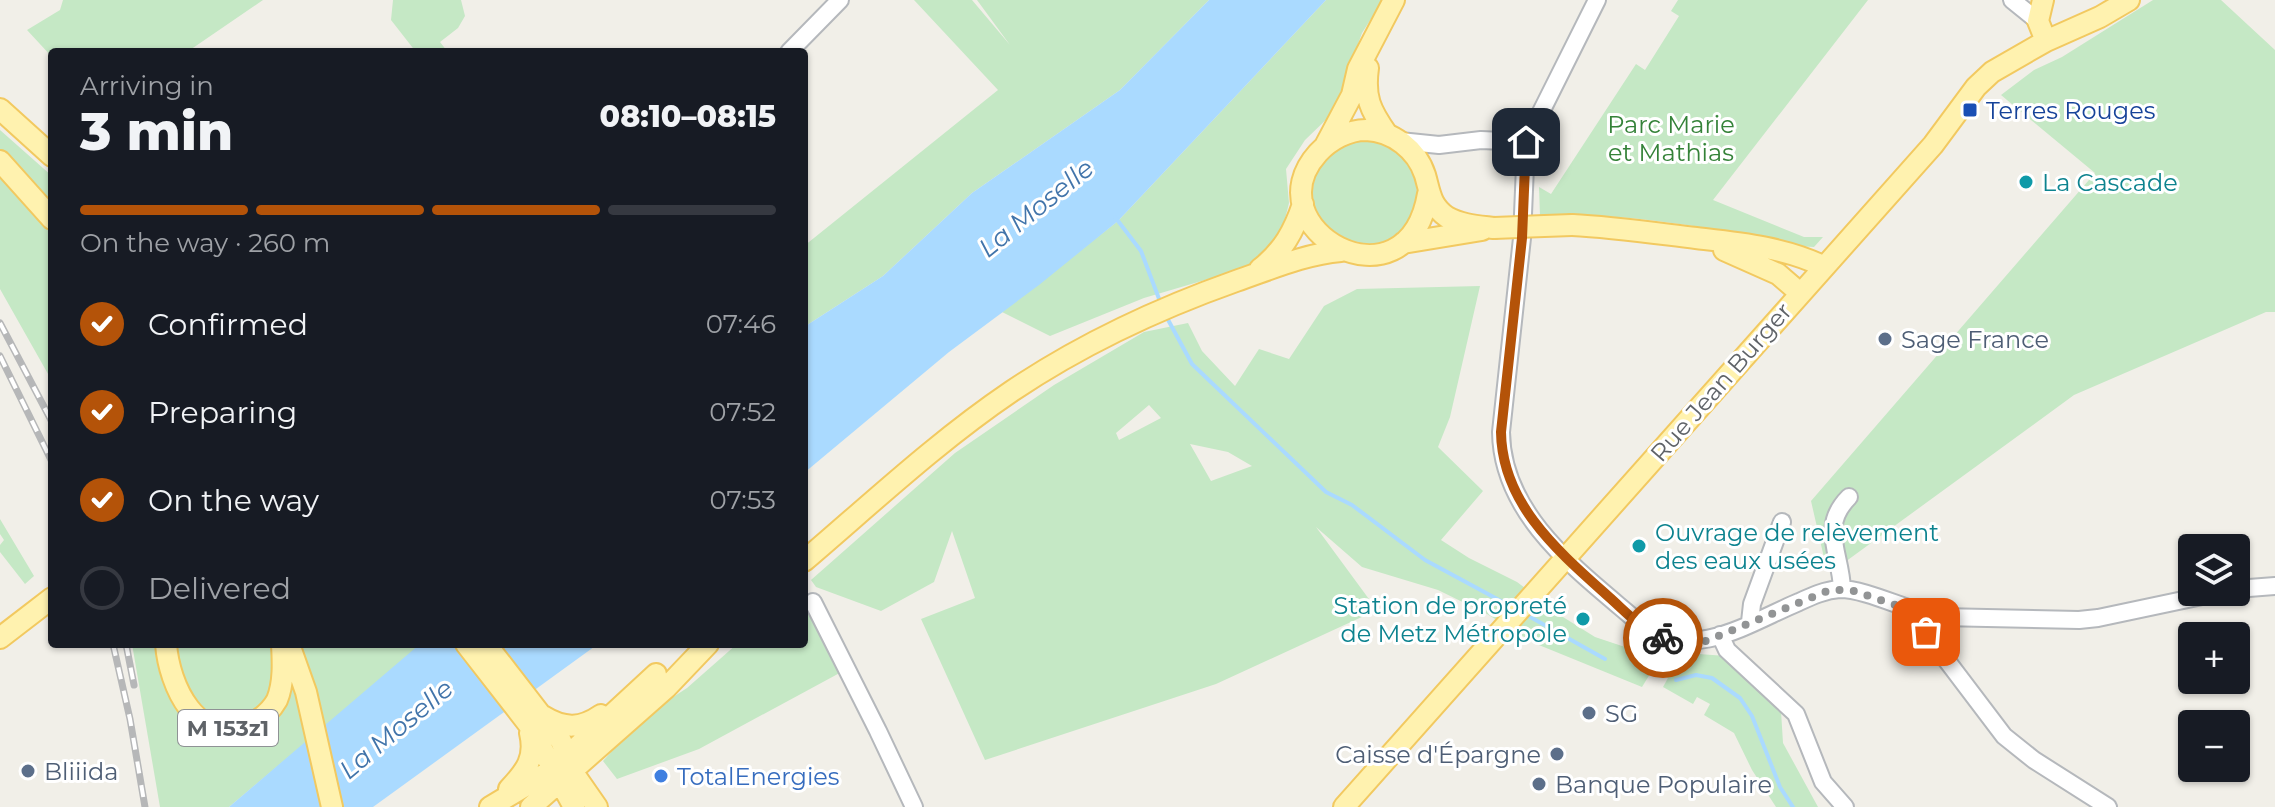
<!DOCTYPE html>
<html lang="en">
<head>
<meta charset="utf-8">
<style>
  :root { --surface:#171b24; --page:#20242c; --text:#f1f3f6; --muted:#9ea1a6; --line:#363941; --accent:#b45309 }
  body { margin:0; font-family:Montserrat,sans-serif; background:var(--page); color:var(--text); height:100vh; display:flex; flex-direction:column; font-size:30px; white-space:nowrap }
  * { box-sizing:border-box; margin:0 }
  p { font-size:26px; color:var(--muted) }
  .icon { flex:none; width:44px; height:44px; fill:none; stroke:currentColor; stroke-width:2; stroke-linecap:round; stroke-linejoin:round }
  .map { position:relative; flex:1; overflow:hidden }
  .panel { position:absolute; left:48px; top:48px; width:760px; height:600px; display:flex; flex-direction:column; background:var(--surface); border-radius:8px; box-shadow:0 2px 6px #0004 }
  .panel>* { flex:none }
  .buttons { position:absolute; left:2178px; top:534px; display:grid; gap:16px }
  .buttons a { display:grid; place-items:center; width:72px; height:72px; border-radius:8px; background:var(--surface); box-shadow:0 2px 6px #0004; font-size:40px }
  .pin { position:absolute; display:grid; place-items:center; width:68px; height:68px; color:#fff; margin:-34px; border-radius:16px; box-shadow:0 4px 12px #0006 }
  .courier { position:absolute; display:grid; place-items:center; width:80px; height:80px; margin:-40px; border:6px solid #b45309; border-radius:50%; background:#fff; color:#222; box-shadow:0 2px 10px #0007 }
  .headline em { font-style:normal; font-weight:800 }
  .headline div { display:flex; flex-direction:column-reverse }
  .headline { display:flex; align-items:center; justify-content:space-between; height:136px; padding:0 32px }
  h1 { font-size:52px; font-weight:800; line-height:60px }
  .bar { display:grid; grid-template-columns:repeat(4,1fr); gap:12px 8px; align-content:center; height:96px; padding:0 32px }
  .bar i { height:10px; border-radius:6px; background:var(--line) }
  .bar .on { background:var(--accent) }
  .bar p { grid-column:span 4 }
  ol { padding:0 32px; list-style:none }
  li { display:flex; align-items:center; gap:24px; height:88px }
  li p { margin-inline-start:auto }
  li .icon { padding:8px; border-radius:50%; background:var(--accent); color:#fff; stroke-width:4 }
  li:last-child { color:var(--muted) }
  li i { width:44px; height:44px; border:4px solid var(--line); border-radius:50% }
  .map>svg:first-child { display:block }
  .green { fill:#c5e8c5; fill-rule:evenodd }
  .water { fill:#aadaff }
  .lines { fill:none; stroke-linecap:round; stroke-linejoin:round }
  .stream { stroke:#aadaff; stroke-width:4 }
  .minor-casing { stroke:#b5b8bc; stroke-width:20 }
  .major-casing { stroke:#f2c960; stroke-width:24 }
  .minor { stroke:#fff; stroke-width:16 }
  .major { stroke:#fff2af; stroke-width:20 }
  .rail-casing { stroke:#b6b7b8; stroke-width:7 }
  .rail { stroke:#fff; stroke-width:4; stroke-dasharray:12; stroke-linecap:butt }
  .major-bridge-casing { stroke:#f2c960; stroke-width:24; stroke-linecap:butt }
  .major-bridge { stroke:#fff2af; stroke-width:20 }
  .done { stroke:#929495; stroke-width:8; stroke-dasharray:0 14.4 }
  .route { stroke:#b45309; stroke-width:10 }
  .transit-dot { fill:#1a4fb4; stroke:#fff; stroke-width:3 }
  .culture-dot { fill:#0f9aa8; stroke:#fff; stroke-width:3 }
  .service-dot { fill:#5c6f8a; stroke:#fff; stroke-width:3 }
  .shop-dot { fill:#3f7fe0; stroke:#fff; stroke-width:3 }
  .labels { text-anchor:middle; dominant-baseline:central; stroke-width:6; stroke-linejoin:round; paint-order:stroke }
  .shield { fill:#fff; stroke:#8f9295; stroke-width:2 }
  .shield-label { font-size:22px; font-weight:bold; fill:#5f6368 }
  .transit-label { font-size:24px; fill:#164399; stroke:#fff; text-anchor:start }
  .park-label { font-size:24px; fill:#348238; stroke:#fff }
  .culture-label { font-size:24px; fill:#0d838f; stroke:#fff; text-anchor:start }
  .service-label { font-size:24px; fill:#4e5e75; stroke:#fff; text-anchor:start }
  .street-label { font-size:24px; fill:#5f6368; stroke:#fff }
  .shop-label { font-size:24px; fill:#366cbe; stroke:#fff; text-anchor:start }
  .water-label { font-size:26px; font-style:italic; fill:#4174aa; stroke:#fff }
</style>
</head>
<body>
<div class="map">
<svg width="2275" height="807" viewBox="0 0 2275 807">
  <rect width="100%" height="100%" fill="#f1efe8"/>
  <path class="green" d="M63 0H263L187 52H52V57L27 30 60 10Z
    M393 0H461L465 16 458 28 440 42 447 51 416 52 391 20Z
    M914 0H972L1010 45 977 0H1209L1120 90 972 193 883 276 804 327V246L998 90Z
    M1326 0H1383L1362 33 1333 113 1305 140 1286 169 1289 203 1279 243 1249 267 1144 298 1050 336 1002 312 1118 221Z
    M1678 0H1868L1713 200 1804 237H1823L1814 247C1778 246 1742 235 1705 228 1652 219 1594 213 1540 216L1539 187 1551 194 1636 64 1645 70 1679 16 1671 11Z
    M2153 0H2221L2275 50V312H2266L2074 395 1845 562H1825L1811 501 2095 173 2001 95 2034 70 2062 57Z
    M0 130 52 176V207L0 149Z
    M1313 193a52 52 0 1 1 104 0a52 52 0 1 1-104 0Z
    M0 177 52 235V381L0 289Z
    M1480 286 1450 417 1438 447 1483 491 1441 540 1469 558 1517 582 1563 617 1595 637 1631 649 1726 656 1781 711 1783 743 1818 807H1776L1752 770 1734 733 1704 715 1710 704 1697 697 1693 704 1663 687 1668 678 1653 669 1642 687 1534 643 1487 614 1438 590 1362 567 1316 527 1377 610 1216 684 985 760 921 619 975 598 952 531 934 582 881 611 816 587 811 580 955 453 1054 385 1144 332 1188 323 1202 351 1235 386 1259 349 1289 359 1324 306 1357 289ZM1149 405 1161 418 1119 440 1116 433ZM1190 444 1228 452 1252 466 1211 481Z
    M0 519 34 576 25 584 0 552V545L4 540 0 534Z
    M804 604 847 669 699 749 617 779 603 761 644 716 687 688 737 644H804Z
    M132 644H423L229 807H160Z"/>
  <path class="water" d="M1209 0H1326L1118 221 1039 285 949 352 804 473V327L883 276 972 193 1120 90Z
    M420 644H598L373 807H229Z"/>
  <g class="lines">
    <path class="stream" d="M1115 217 1141 251 1161 304
      M1166 316 1192 364 1326 492 1352 505 1425 560 1512 607
      M1523 613 1605 659
      M1676 680 1696 675 1712 678 1740 698 1752 716 1780 787 1793 807"/>
    <g class="minor-casing">
      <path id="minor" d="M1597 0 1526 142 1522 238 1501 432C1502 520 1586 576 1645 628 1695 661 1751 622 1799 602 1812 596 1825 590 1840 589 1867 589 1910 612 1940 617L2079 620 2098 618 2221 592
        M2012 0 2038 21
        M789 52 840 0
        M1400 141 1439 145 1481 140 1526 142
        M1842 589C1841 553 1819 527 1849 497
        M2236 589 2275 586
        M813 602 878 731 914 807
        M1922 614V622L1932 641 2004 736 2034 760 2108 807
        M1750 622 1752 604 1782 522
        M1720 635 1727 650 1796 714 1823 782 1845 807"/>
    </g>
    <g class="major-casing">
      <path id="major" d="M2043 0 2038 21 2046 41
        M1368 68C1364 97 1370 110 1387 134
        M0 109 52 156
        M1326 144 1352 95 1358 69 1394 0
        M0 161 52 219
        M1428 194C1407 317 1250 228 1318 153 1330 140 1348 130 1366 130 1393 131 1417 150 1425 175 1430 192 1430 205 1447 217 1461 225 1478 226 1494 228
        M1572 225C1613 227 1654 233 1696 238 1739 243 1783 247 1823 266
        M1403 243 1482 230
        M1724 250 1778 274 1800 293
        M1260 269C1283 251 1294 231 1303 204
        M804 561C872 503 938 441 1012 391 1082 344 1157 309 1236 281 1271 269 1305 254 1341 251
        M0 638 52 598
        M166 644C169 685 197 748 250 725 261 719 271 711 277 700 284 683 283 662 282 644
        M289 644 306 692 332 807
        M466 644 529 725 574 807
        M486 644 561 741 573 768
        M543 716C564 729 581 729 601 715
        M565 761 597 807
        M509 789C526 771 536 758 530 733
        M490 807 552 770 656 674
        M531 807 666 688 708 644
        M1344 807 1933 145 1976 87 1992 72 2046 41 2100 17 2129 0"/>
    </g>
    <use href="#minor" class="minor"/>
    <use href="#major" class="major"/>
    <g class="rail-casing">
      <path id="rail" d="M0 323 52 422
        M0 356 52 462
        M113 644 130 719 145 807
        M126 644 134 685"/>
    </g>
    <use href="#rail" class="rail"/>
    <g class="major-bridge-casing">
      <path id="major-bridge" d="M1494 228 1572 225"/>
    </g>
    <use href="#major-bridge" class="major-bridge"/>
  </g>
  <g class="lines">
    <path class="done" d="M1663 638 1689 643 1706 641 1830 590H1851L1922 614V622L1926 632"/>
    <path class="route" d="M1526 142 1522 238 1501 432C1502 505 1560 553 1609 597 1626 612 1642 630 1663 638"/>
  </g>
  <rect class="transit-dot" x="1962" y="102" width="16" height="16" rx="4"/>
  <g class="culture-dot">
    <circle cx="2026" cy="182" r="8"/>
    <circle cx="1639" cy="546" r="8"/>
    <circle cx="1583" cy="619" r="8"/>
  </g>
  <g class="service-dot">
    <circle cx="1885" cy="339" r="8"/>
    <circle cx="1589" cy="713" r="8"/>
    <circle cx="1557" cy="754" r="8"/>
    <circle cx="28" cy="771" r="8"/>
    <circle cx="1539" cy="784" r="8"/>
  </g>
  <circle class="shop-dot" cx="661" cy="776" r="8"/>
  <g class="labels">
    <rect class="shield" x="178" y="710" width="100" height="36" rx="6"/>
    <g class="shield-label">
      <text x="228" y="728">M 153z1</text>
    </g>
    <g class="transit-label">
      <text x="1986" y="110">Terres Rouges</text>
    </g>
    <g class="park-label">
      <text x="1671" y="124">Parc Marie<tspan x="1671" dy="28">et Mathias</tspan></text>
    </g>
    <g class="culture-label">
      <text x="2042" y="182">La Cascade</text>
      <text x="1655" y="532">Ouvrage de relèvement<tspan x="1655" dy="28">des eaux usées</tspan></text>
      <text x="1567" y="605" text-anchor="end">Station de propreté<tspan x="1567" dy="28">de Metz Métropole</tspan></text>
    </g>
    <g class="service-label">
      <text x="1901" y="339">Sage France</text>
      <text x="1605" y="713">SG</text>
      <text x="1541" y="754" text-anchor="end">Caisse d'Épargne</text>
      <text x="44" y="771">Bliiida</text>
      <text x="1555" y="784">Banque Populaire</text>
    </g>
    <g class="street-label">
      <text transform="translate(1721 382) rotate(-49)">Rue Jean Burger</text>
    </g>
    <g class="shop-label">
      <text x="677" y="776">TotalEnergies</text>
    </g>
    <g class="water-label">
      <text transform="translate(1036 208) rotate(-39)">La Moselle</text>
      <text transform="translate(396 729) rotate(-40)">La Moselle</text>
    </g>
  </g>
</svg>
<div class="buttons">
<a><svg class="icon" aria-label="layers" viewBox="0 0 24 24"><path d="M12 4l9 5-9 5-9-5zM3 14l9 5 9-5"/></svg></a>
<a>+</a>
<a>−</a>
</div>
<div class="pin" style="left:1926px;top:632px;background:#ea580c"><svg class="icon" aria-label="bag" viewBox="0 0 24 24"><path d="M5 8h14l-1 12H6zM9 8a3 3 0 0 1 6 0"/></svg></div>
<div class="pin" style="left:1526px;top:142px;background:#1f2937"><svg class="icon" aria-label="home" viewBox="0 0 24 24"><path d="M3 11l9-7 9 7M6 9v11h12V9"/></svg></div>
<div class="courier" style="left:1663px;top:638px"><svg class="icon" aria-label="bike" viewBox="0 0 24 24"><circle cx="6" cy="16" r="4"/><circle cx="18" cy="16" r="4"/><path d="M6 16l4-8h5l3 8M10 8l3 8H6M13 5h3"/></svg></div>
<section class="panel">
<div class="headline"><div><h1>3 min</h1><p>Arriving in</p></div><em>08:10–08:15</em></div>
<div class="bar"><i class="on"></i><i class="on"></i><i class="on"></i><i></i><p>On the way · 260 m</p></div>
<ol>
<li><svg class="icon" aria-label="check" viewBox="0 0 24 24"><path d="M5 12l5 5 9-10"/></svg>Confirmed<p>07:46</p></li>
<li><svg class="icon" aria-label="check" viewBox="0 0 24 24"><path d="M5 12l5 5 9-10"/></svg>Preparing<p>07:52</p></li>
<li><svg class="icon" aria-label="check" viewBox="0 0 24 24"><path d="M5 12l5 5 9-10"/></svg>On the way<p>07:53</p></li>
<li><i></i>Delivered</li>
</ol>
</section>
</div>
</body>
</html>
